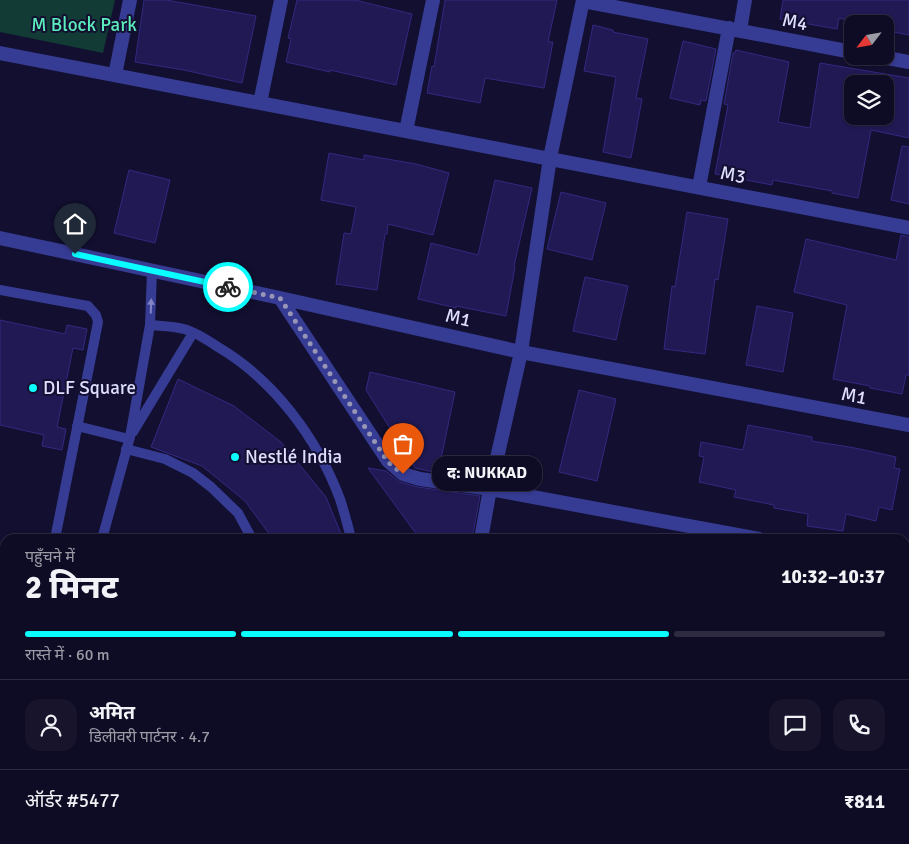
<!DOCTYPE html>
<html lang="hi">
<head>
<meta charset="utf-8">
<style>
  :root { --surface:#0e0b24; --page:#17142c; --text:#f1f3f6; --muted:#9b9ba6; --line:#2e2b41; --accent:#0afdff }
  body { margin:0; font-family:Signika,"Noto Sans Devanagari",sans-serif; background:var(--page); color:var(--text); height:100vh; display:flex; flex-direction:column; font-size:19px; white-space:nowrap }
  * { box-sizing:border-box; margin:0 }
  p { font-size:16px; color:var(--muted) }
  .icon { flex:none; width:28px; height:28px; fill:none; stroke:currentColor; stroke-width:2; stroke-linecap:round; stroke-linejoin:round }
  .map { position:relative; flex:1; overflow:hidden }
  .drawer { position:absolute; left:0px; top:534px; width:910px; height:311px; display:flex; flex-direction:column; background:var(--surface); border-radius:15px 15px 0 0; box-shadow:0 1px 4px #0004,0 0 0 1px var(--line) }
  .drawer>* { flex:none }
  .needle { width:32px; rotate:239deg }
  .buttons { position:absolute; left:844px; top:15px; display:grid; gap:10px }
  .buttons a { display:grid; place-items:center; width:50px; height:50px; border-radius:10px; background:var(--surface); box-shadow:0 1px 4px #0004,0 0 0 1px var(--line); font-size:25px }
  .pin { position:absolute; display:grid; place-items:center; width:42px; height:42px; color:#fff; margin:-51px -21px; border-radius:50% 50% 50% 0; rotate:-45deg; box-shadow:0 0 5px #0007 }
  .pin .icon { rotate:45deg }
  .courier { position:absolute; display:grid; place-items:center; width:50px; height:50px; margin:-25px; border:4px solid #0afdff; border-radius:50%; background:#fff; color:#222; box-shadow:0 1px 6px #0007 }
  .bubble { position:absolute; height:35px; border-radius:15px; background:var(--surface); box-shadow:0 1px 4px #0004,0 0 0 1px var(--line); font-size:16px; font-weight:800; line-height:35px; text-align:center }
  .summary em { font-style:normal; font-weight:800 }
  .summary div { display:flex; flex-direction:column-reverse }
  .summary { display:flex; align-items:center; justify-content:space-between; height:85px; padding:0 25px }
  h1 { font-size:32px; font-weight:800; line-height:38px }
  .bar { display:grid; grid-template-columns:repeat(4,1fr); gap:8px 5px; align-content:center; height:60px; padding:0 25px }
  .bar i { height:6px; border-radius:4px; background:var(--line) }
  .bar .on { background:var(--accent) }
  .bar p { grid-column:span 4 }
  .line { display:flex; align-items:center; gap:12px; padding:0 25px; border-top:1px solid var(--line) }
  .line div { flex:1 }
  .round { display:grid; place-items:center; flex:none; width:52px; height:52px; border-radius:15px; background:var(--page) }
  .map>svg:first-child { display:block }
  .green { fill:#123b35 }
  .building { fill:#201953; stroke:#322981; fill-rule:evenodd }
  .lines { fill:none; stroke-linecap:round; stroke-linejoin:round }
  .path { stroke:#24cdb4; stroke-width:3; stroke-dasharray:2.5 4; stroke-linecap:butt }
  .service { stroke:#363b93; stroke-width:10 }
  .pedestrian { stroke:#363b93; stroke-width:14 }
  .minor { stroke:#363b93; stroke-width:14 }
  .secondary { stroke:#757eff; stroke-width:14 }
  .motorway { stroke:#ff59b8; stroke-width:15 }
  .secondary-bridge { stroke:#757eff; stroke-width:14 }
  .oneway { fill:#8284c4 }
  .done { stroke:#9796b7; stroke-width:5; stroke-dasharray:0 9 }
  .route { stroke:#0afdff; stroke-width:6 }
  .poi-dot { fill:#0afdff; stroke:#120f30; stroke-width:2 }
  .labels { text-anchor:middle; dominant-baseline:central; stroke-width:4; stroke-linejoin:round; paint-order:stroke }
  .street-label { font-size:19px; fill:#dfdeff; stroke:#120f30 }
  .park-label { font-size:19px; fill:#5cedbc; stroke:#120f30 }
  .poi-label { font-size:19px; fill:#dfdeff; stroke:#120f30; text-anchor:start }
</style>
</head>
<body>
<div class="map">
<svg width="909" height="844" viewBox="0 0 909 844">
  <rect width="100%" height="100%" fill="#120f30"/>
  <path class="green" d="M0 0H115L103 53 0 32Z"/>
  <path class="building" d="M144 0H166L256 16 242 83 184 70 135 62Z
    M297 0H355L412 14 396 85 330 70V72L286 62 291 39 288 38Z
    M445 0H557L548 42H553L544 88 485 78 480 103 427 93 432 66 434 67Z
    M783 0H909V35L888 31V28H885V24H865L839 18 837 29 780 19Z
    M593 25 613 30V32L648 39 636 98 642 99 631 158 603 152 616 77 584 71Z
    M683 41 716 49 706 101 701 100 700 105 670 98Z
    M736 50 789 62 778 122 810 128 820 63 909 78V138L871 130 858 198 832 193V191L773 180 772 185 715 174 728 105 724 104 733 53H735ZM850 84H885V116H845Z
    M902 146 909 147V204L891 200Z
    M329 153 364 160V155L416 164 449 173 433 235 388 224 387 234H385L377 290 336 284 344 233 351 234 356 207 321 200Z
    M129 170 170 180 155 243 114 233Z
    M495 180 532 188 514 266 515 267 506 316 456 306V308L418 299 431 243 478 255Z
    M561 192 606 203 592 260 547 249Z
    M687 212 728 219 718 280 715 279 705 354 664 349 672 286 675 287Z
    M901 235 909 237V375H906L902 394 870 388V386L833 379 847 305 794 292 806 239 896 260Z
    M585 277 628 286 616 340 573 331Z
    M757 306 793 313 783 372 746 365Z
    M0 320 65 334 67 325 87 329 83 350 73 348 57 427 66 429 62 450 42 446 44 435 0 425Z
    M370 372 455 392 438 473 415 468 366 390Z
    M178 379 234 406 281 442 326 497 343 539H273L245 501 202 466 151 447Z
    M579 390 616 399 597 481 559 472Z
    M748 425 812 437V441L855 448 896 457 894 468 900 469 892 510 879 507 876 521 846 514 843 531 807 526 808 514 774 508V505L734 497 736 490 699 482 704 457 699 456 701 442 743 450Z
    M368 468 386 471 400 482 418 487 480 496 472 539H420Z"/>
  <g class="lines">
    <path class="path" d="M0 610 5 617"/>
    <path class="service" d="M0 290 88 306 96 315 98 322 55 539
      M150 325 152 271
      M77 426 129 439
      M133 432 193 333
      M126 449 165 459 193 473 211 487 238 513 252 539
      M102 539 130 437 150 325C161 326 174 326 184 329 195 332 209 341 218 347 274 380 317 438 340 499 344 512 348 525 351 539
      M0 591H5"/>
    <path class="pedestrian" d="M382 844V840"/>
    <path class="minor" d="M583 1 852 52
      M740 30 745 0
      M0 53 909 228
      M877 56 909 62
      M115 75 130 0
      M260 103 281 0
      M406 131 433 0
      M699 187 729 28
      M0 238 280 298 521 352 909 425
      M280 298 388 461 403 474 420 479 490 489 759 539
      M481 539 490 489 521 352 550 158 583 0
      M905 566 909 567
      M905 740 909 741"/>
    <path class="secondary" d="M0 680 5 683
      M0 727 5 728
      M654 840 678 844"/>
    <path class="motorway" d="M0 768H5
      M0 831 5 832
      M57 840 82 844
      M438 840 462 844"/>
    <path class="secondary-bridge" d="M75 844 76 840"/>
  </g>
  <defs><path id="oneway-solid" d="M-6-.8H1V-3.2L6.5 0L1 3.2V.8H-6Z" transform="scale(1.25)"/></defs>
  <use class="oneway" href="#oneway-solid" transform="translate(151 306) rotate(-88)"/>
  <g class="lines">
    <path class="done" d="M228 287 280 298 388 462 403 474"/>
    <path class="route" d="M75 254 228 287"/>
  </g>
  <g class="poi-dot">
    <circle cx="33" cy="388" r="5"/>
    <circle cx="235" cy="457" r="5"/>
  </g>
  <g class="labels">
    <g class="street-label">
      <text transform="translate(795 22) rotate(11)">M4</text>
      <text transform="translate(733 175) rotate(11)">M3</text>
      <text transform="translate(458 318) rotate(13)">M1</text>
      <text transform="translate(854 396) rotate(11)">M1</text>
    </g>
    <g class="park-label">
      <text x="84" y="25">M Block Park</text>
    </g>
    <g class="poi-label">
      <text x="43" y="388">DLF Square</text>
      <text x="245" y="457">Nestlé India</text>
    </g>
  </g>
</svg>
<div class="buttons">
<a><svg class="needle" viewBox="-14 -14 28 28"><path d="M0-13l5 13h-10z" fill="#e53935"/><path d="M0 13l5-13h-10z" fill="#9b9ba6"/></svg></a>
<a><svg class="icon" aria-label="layers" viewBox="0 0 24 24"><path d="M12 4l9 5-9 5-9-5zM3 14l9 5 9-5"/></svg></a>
</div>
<div class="pin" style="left:403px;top:474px;background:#ea580c"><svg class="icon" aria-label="bag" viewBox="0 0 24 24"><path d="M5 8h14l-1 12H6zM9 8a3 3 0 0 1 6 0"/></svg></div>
<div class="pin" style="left:75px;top:254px;background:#1f2937"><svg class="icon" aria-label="home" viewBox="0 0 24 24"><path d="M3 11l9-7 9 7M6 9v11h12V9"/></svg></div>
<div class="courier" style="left:228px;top:287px"><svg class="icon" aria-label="bike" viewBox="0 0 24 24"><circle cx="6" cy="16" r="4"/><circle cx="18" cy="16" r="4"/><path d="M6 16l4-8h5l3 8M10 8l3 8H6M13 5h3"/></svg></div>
<div class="bubble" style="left:432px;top:456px;width:110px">द: NUKKAD</div>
<section class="drawer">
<div class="summary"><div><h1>2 मिनट</h1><p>पहुँचने में</p></div><em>10:32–10:37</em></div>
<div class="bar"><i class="on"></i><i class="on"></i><i class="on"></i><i></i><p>रास्ते में · 60 m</p></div>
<div class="line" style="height:90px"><a class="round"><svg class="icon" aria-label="person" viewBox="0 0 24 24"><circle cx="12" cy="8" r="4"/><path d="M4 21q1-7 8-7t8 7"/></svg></a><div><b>अमित</b><p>डिलीवरी पार्टनर · 4.7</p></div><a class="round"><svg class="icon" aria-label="chat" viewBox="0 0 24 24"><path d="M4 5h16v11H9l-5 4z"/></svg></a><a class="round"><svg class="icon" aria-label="phone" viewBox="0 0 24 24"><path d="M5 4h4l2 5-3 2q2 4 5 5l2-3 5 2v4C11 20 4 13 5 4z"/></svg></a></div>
<div class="line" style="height:65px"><div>ऑर्डर #5477</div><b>₹811</b></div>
</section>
</div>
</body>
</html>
